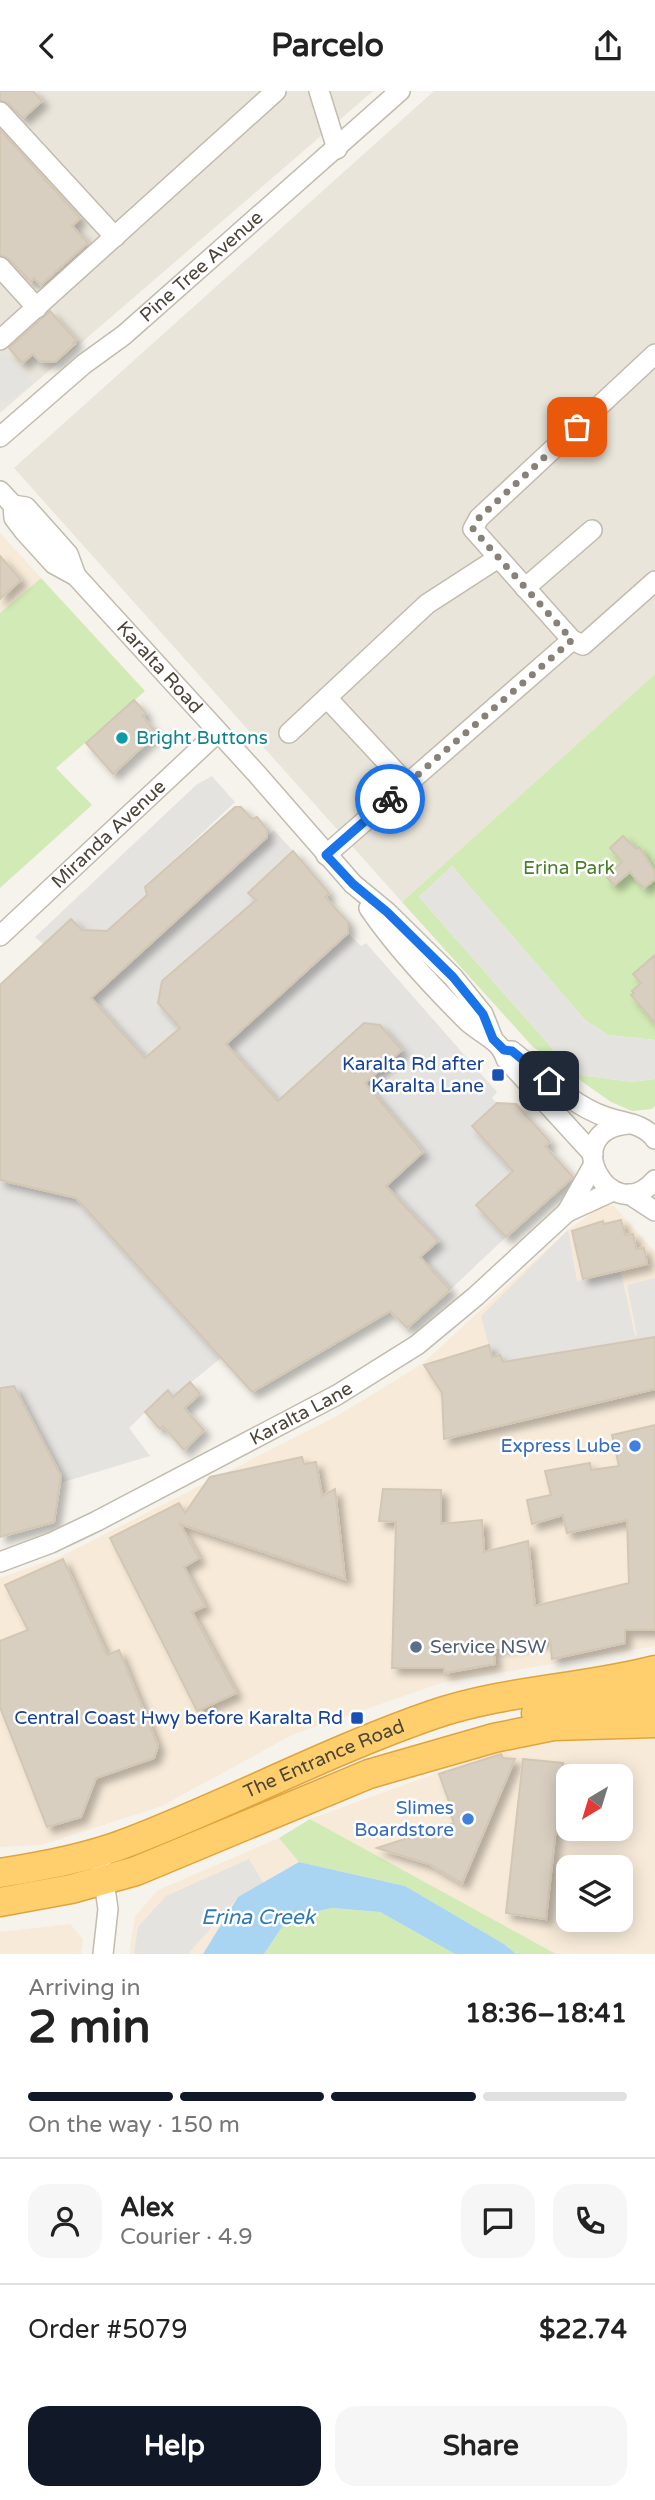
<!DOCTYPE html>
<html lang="en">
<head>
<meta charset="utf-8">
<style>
  :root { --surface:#fff; --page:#f6f6f6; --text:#222; --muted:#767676; --line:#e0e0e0; --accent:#111827 }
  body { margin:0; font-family:"Varela Round",sans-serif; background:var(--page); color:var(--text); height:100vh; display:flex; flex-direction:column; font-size:26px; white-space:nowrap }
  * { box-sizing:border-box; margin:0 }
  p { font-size:23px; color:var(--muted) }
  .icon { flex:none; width:38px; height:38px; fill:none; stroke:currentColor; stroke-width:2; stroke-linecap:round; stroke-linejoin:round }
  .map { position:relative; height:1863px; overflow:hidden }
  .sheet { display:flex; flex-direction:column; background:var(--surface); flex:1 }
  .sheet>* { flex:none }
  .needle { width:46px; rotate:218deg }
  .controls { position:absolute; left:556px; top:1673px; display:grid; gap:14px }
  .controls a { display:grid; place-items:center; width:77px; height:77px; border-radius:14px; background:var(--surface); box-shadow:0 4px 18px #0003; font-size:35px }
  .pin { position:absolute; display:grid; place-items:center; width:60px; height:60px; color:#fff; margin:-30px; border-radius:14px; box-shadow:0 4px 10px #0006 }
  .courier { position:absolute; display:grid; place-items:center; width:70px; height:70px; margin:-35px; border:5px solid #1a73e8; border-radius:50%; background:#fff; color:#222; box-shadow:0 2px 9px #0007 }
  .headline em { font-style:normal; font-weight:700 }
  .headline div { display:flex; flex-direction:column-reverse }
  .headline { display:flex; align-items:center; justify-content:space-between; height:119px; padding:0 28px }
  h1 { font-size:46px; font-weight:700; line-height:52px }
  .bar { display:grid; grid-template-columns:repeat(4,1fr); gap:10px 7px; align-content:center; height:84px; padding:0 28px }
  .bar i { height:9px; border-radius:5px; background:var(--line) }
  .bar .on { background:var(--accent) }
  .bar p { grid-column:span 4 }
  .line { display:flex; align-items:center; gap:18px; padding:0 28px; border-top:2px solid var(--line) }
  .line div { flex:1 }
  .round { display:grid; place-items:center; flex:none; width:74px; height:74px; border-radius:21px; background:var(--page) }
  .cta { display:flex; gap:14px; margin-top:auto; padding:14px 28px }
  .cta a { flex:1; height:80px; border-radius:21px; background:var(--accent); color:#fff; font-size:28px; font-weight:700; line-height:80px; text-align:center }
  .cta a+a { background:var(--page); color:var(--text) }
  header { display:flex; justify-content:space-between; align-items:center; height:91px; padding:0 28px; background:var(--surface); font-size:32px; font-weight:700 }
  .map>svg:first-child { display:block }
  .residential { fill:#eae5da }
  .commercial { fill:#f7ead8; fill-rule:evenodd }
  .green { fill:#d2eab5 }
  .parking { fill:#e5e3e0 }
  .water { fill:#a9d4f2 }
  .building { fill:#d8cfc1; stroke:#d3c7b4; stroke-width:2; filter:url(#shadow) }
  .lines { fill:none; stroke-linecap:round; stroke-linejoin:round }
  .minor-casing { stroke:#c2bbae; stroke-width:22 }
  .highway-casing { stroke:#e0a43c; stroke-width:31 }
  .minor { stroke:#fff; stroke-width:19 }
  .highway { stroke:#ffcf6e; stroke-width:28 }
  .done { stroke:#878178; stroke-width:7; stroke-dasharray:0 12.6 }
  .route { stroke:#1a73e8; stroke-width:9 }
  .culture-dot { fill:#0f9aa8; stroke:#fff; stroke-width:2.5 }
  .transit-dot { fill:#1a4fb4; stroke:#fff; stroke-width:2.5 }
  .shop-dot { fill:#3f7fe0; stroke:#fff; stroke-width:2.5 }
  .service-dot { fill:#5c6f8a; stroke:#fff; stroke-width:2.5 }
  .labels { text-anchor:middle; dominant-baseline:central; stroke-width:5; stroke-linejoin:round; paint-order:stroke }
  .street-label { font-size:19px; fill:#4b4439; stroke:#fff }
  .culture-label { font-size:19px; fill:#0d838f; stroke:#fff; text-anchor:start }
  .park-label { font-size:19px; fill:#4a7f2a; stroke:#fff }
  .transit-label { font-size:19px; fill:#164399; stroke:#fff; text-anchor:end }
  .shop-label { font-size:19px; fill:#366cbe; stroke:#fff; text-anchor:end }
  .service-label { font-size:19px; fill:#4e5e75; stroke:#fff; text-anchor:start }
  .water-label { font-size:21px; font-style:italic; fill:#2e7ab2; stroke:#fff }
</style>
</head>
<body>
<header><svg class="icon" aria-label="back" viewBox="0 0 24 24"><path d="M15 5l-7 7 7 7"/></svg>Parcelo<svg class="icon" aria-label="share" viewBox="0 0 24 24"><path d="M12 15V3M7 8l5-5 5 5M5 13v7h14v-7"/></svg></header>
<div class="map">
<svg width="655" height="1863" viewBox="0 0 655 1863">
  <defs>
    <filter id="shadow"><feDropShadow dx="6" dy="6" stdDeviation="3.5" flood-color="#0004"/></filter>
  </defs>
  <rect width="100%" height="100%" fill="#f6f3ec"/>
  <path class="residential" d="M0 0H373L0 322Z
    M434 0H655V583L402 811 14 377Z"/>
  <path class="commercial" d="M0 442 41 487 0 522Z
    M603 1114 614 1115 655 1161V1555L441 1592 292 1644 162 1715 41 1754 0 1756V1487L60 1466 337 1325 422 1273 568 1139Z
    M574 1642 655 1644V1863H556L310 1728 503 1658ZM569 1685H621V1738H569ZM569 1776H621V1829H569Z
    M279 1747 299 1771 238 1806 203 1863H129L135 1825 158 1799Z
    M70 1833 83 1848 81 1863H0V1841Z"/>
  <path class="green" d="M41 487 145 600 56 677 92 714 0 797V522Z
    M655 583V949L608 944 585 929 452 775 419 806 566 973 581 984 632 991 655 988V1015L652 1018 632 1020 611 1011 533 956 402 811Z
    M310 1728 556 1863H516L504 1853 405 1795 299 1771 279 1747Z
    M332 1817 380 1821 455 1863H264L288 1827Z"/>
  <path class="parking" d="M4 260 33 292 7 312 4 309 0 313V263Z
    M212 685 235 711 145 796 147 804 107 840 82 839 71 829 43 853 35 846 196 694Z
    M274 739 293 760 248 801 256 809 162 890 158 912 180 937 154 977 91 907Z
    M452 775 585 929 608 944 655 949V988L632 991 580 984 566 973 419 806Z
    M348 842 361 855 366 852 497 1001 492 1007 497 1012 473 1035 513 1080 477 1114 506 1146 450 1199 420 1166 437 1149 386 1095 423 1060 365 992 402 958 380 935 278 1010 226 953Z
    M0 1089 73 1104 221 1267 173 1306 167 1300 129 1337 150 1365 60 1392 61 1384 14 1295 0 1297Z
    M568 1139 577 1190 621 1181 635 1245 637 1244 627 1194 655 1187V1246L503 1271 500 1264 492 1266 481 1225Z
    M249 1768 264 1793 238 1806 188 1863H134L138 1836 166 1805Z"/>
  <path class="water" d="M299 1771 405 1795 504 1853 516 1863H455L380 1821 332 1817 288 1827 264 1863H203L238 1806Z"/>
  <path class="building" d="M0 0H33L42 10 23 27 8 12 0 9Z
    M0 39 80 127 72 135 88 152 41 194 34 187 31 191 9 168 0 164Z
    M50 220 76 249 73 252 75 253 55 271 39 270 33 263 22 272 9 257Z
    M0 465 21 489 0 508Z
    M134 609 146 622 142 625 157 642 113 683 86 652Z
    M235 716H241L252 728 257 726 267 738V746L91 907 145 967 180 937 158 912 162 890 256 809 248 802 293 760 329 802 325 806 348 831V842L226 953 278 1010 364 932 380 934 402 959 365 992 423 1061 386 1095 438 1150 420 1166 450 1199 407 1237 390 1220 252 1301 76 1107 0 1089V894L71 828 82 839 107 840 147 804 145 796Z
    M623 745 636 758 639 756 655 781V788L644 797 630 781 614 794 606 785 622 771 610 757Z
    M655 864V932L631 904 634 902 632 900 641 892 633 883Z
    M497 1012 516 1013 550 1051 545 1055 573 1086 506 1146 476 1114 513 1080 472 1035Z
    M621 1129 625 1144 633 1143 636 1158 644 1157 647 1173 583 1188 572 1140 603 1130 604 1133Z
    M655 1246V1298L444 1348 442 1302 424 1274 489 1254 492 1266 500 1264 503 1271Z
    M190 1291 200 1303 184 1317 204 1339 184 1359 163 1335 160 1338 145 1321 168 1299 173 1306Z
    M14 1295 61 1385 54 1431 0 1446V1297Z
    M655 1334V1539H625V1552L552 1568 550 1549 493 1557 495 1573 444 1582V1577H392L396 1431 379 1430 383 1398 441 1399V1433L482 1429 484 1461 528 1450 535 1515 629 1492 627 1429 567 1442 563 1424 532 1433 527 1409 551 1404 545 1380 590 1372 591 1379 619 1375 612 1344Z
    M302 1366 304 1373 316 1371 322 1405 335 1398 345 1488 180 1433 199 1467 184 1476 205 1515 192 1521 236 1602 197 1620 110 1447 179 1412 185 1422 210 1386Z
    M63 1468 107 1564 119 1559 158 1655 154 1667 96 1687 81 1726 47 1736 0 1616V1550L28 1539 5 1494Z
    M501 1663 503 1667 515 1668 462 1792 429 1773 377 1757 454 1732 448 1717 451 1716 439 1683Z
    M523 1668 563 1672 546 1828 506 1822Z"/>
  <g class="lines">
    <g class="minor-casing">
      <g id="minor">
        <path d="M319 0 337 58"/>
        <path d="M0 21 115 146"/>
        <path d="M0 176 37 217"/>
        <path d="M0 249 276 0"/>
        <path d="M655 263 479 427 473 438 572 549 583 554 655 490"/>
        <path id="s1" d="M0 346 84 273 124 244 400 0"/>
        <path id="s2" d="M0 400 13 414 14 427 24 440 54 473 76 485 256 682 353 793 387 821 453 886 483 923 493 948"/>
        <path d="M13 414 26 416 68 463 76 485"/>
        <path d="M525 497 592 439"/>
        <path d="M327 607 407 693"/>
        <path d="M289 642 427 513 498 467"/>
        <path d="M326 764 572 549"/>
        <path d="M369 817C396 857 431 894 465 928 479 943 500 947 506 968L593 1063"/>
        <path id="s3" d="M0 845 218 641"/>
        <path d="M508 960H512C541 983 571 1014 606 1026 623 1032 644 1032 655 1048"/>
        <path d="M628 1033C555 1040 611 1140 655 1089"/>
        <path d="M629 1103 655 1120"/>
        <path d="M567 1121 593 1075"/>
        <path id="s4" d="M0 1471 51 1452 97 1430 337 1304 417 1254 476 1205 567 1121 613 1100"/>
        <path d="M102 1777 108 1818 103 1863"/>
      </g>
    </g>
    <g class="highway-casing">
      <g id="highway">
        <path d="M536 1622 557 1617 655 1606"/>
        <path id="s5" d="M0 1782C43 1775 88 1767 129 1751 231 1712 328 1660 432 1624 504 1599 582 1598 655 1579"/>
        <path d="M0 1811 71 1798 136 1780 369 1683 494 1647 553 1635 655 1632"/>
      </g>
    </g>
    <use href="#minor" class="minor"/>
    <use href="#highway" class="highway"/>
  </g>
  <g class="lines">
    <path class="done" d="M390 708 572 549 473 438 479 427 577 336"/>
    <path class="route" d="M390 708 326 764 353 793 387 821 453 886 483 923 493 948 504 959 512 960 549 990"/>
  </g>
  <circle class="culture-dot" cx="122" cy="647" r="7"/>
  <g class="transit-dot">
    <rect x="491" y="977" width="14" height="14" rx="3.5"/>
    <rect x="350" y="1620" width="14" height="14" rx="3.5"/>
  </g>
  <g class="shop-dot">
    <circle cx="635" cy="1355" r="7"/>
    <circle cx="468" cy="1728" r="7"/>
  </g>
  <circle class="service-dot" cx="416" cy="1556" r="7"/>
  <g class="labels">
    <g class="street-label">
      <text stroke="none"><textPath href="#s1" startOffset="264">Pine Tree Avenue</textPath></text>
      <text stroke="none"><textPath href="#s2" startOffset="242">Karalta Road</textPath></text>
      <text stroke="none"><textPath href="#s3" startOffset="149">Miranda Avenue</textPath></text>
      <text stroke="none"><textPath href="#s4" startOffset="336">Karalta Lane</textPath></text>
      <text stroke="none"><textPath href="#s5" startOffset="345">The Entrance Road</textPath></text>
    </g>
    <g class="culture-label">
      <text x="136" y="647">Bright Buttons</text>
    </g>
    <g class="park-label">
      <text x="569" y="777">Erina Park</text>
    </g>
    <g class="transit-label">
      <text x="484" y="973">Karalta Rd after<tspan x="484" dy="22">Karalta Lane</tspan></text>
      <text x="343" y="1627">Central Coast Hwy before Karalta Rd</text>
    </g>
    <g class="shop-label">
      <text x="621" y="1355">Express Lube</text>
      <text x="454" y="1717">Slimes<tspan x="454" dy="22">Boardstore</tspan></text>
    </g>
    <g class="service-label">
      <text x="430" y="1556">Service NSW</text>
    </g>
    <g class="water-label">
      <text x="258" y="1826">Erina Creek</text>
    </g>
  </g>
</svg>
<div class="controls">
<a><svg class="needle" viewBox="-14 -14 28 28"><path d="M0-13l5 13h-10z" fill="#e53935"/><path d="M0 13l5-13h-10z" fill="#767676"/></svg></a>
<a><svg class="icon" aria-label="layers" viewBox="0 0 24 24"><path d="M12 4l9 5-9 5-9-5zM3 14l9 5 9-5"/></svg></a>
</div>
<div class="pin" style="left:577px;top:336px;background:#ea580c"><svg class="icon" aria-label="bag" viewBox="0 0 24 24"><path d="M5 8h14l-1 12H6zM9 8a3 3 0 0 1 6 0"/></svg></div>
<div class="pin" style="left:549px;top:990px;background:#1f2937"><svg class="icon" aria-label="home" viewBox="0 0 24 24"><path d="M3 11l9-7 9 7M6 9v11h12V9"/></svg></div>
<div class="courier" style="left:390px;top:708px"><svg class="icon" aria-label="bike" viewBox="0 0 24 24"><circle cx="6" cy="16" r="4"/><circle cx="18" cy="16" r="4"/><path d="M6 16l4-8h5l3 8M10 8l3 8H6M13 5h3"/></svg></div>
</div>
<section class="sheet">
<div class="headline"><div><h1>2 min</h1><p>Arriving in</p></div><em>18:36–18:41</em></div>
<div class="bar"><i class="on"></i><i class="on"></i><i class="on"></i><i></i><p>On the way · 150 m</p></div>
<div class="line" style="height:126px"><a class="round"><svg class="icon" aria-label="person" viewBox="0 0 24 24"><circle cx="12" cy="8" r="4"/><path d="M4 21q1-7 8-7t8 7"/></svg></a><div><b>Alex</b><p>Courier · 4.9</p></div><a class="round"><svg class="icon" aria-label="chat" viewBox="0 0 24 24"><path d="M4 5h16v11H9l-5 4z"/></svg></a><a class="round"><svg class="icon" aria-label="phone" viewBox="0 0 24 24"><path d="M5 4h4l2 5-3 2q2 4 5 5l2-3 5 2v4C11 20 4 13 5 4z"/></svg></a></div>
<div class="line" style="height:91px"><div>Order #5079</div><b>$22.74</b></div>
<div class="cta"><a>Help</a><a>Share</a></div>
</section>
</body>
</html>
